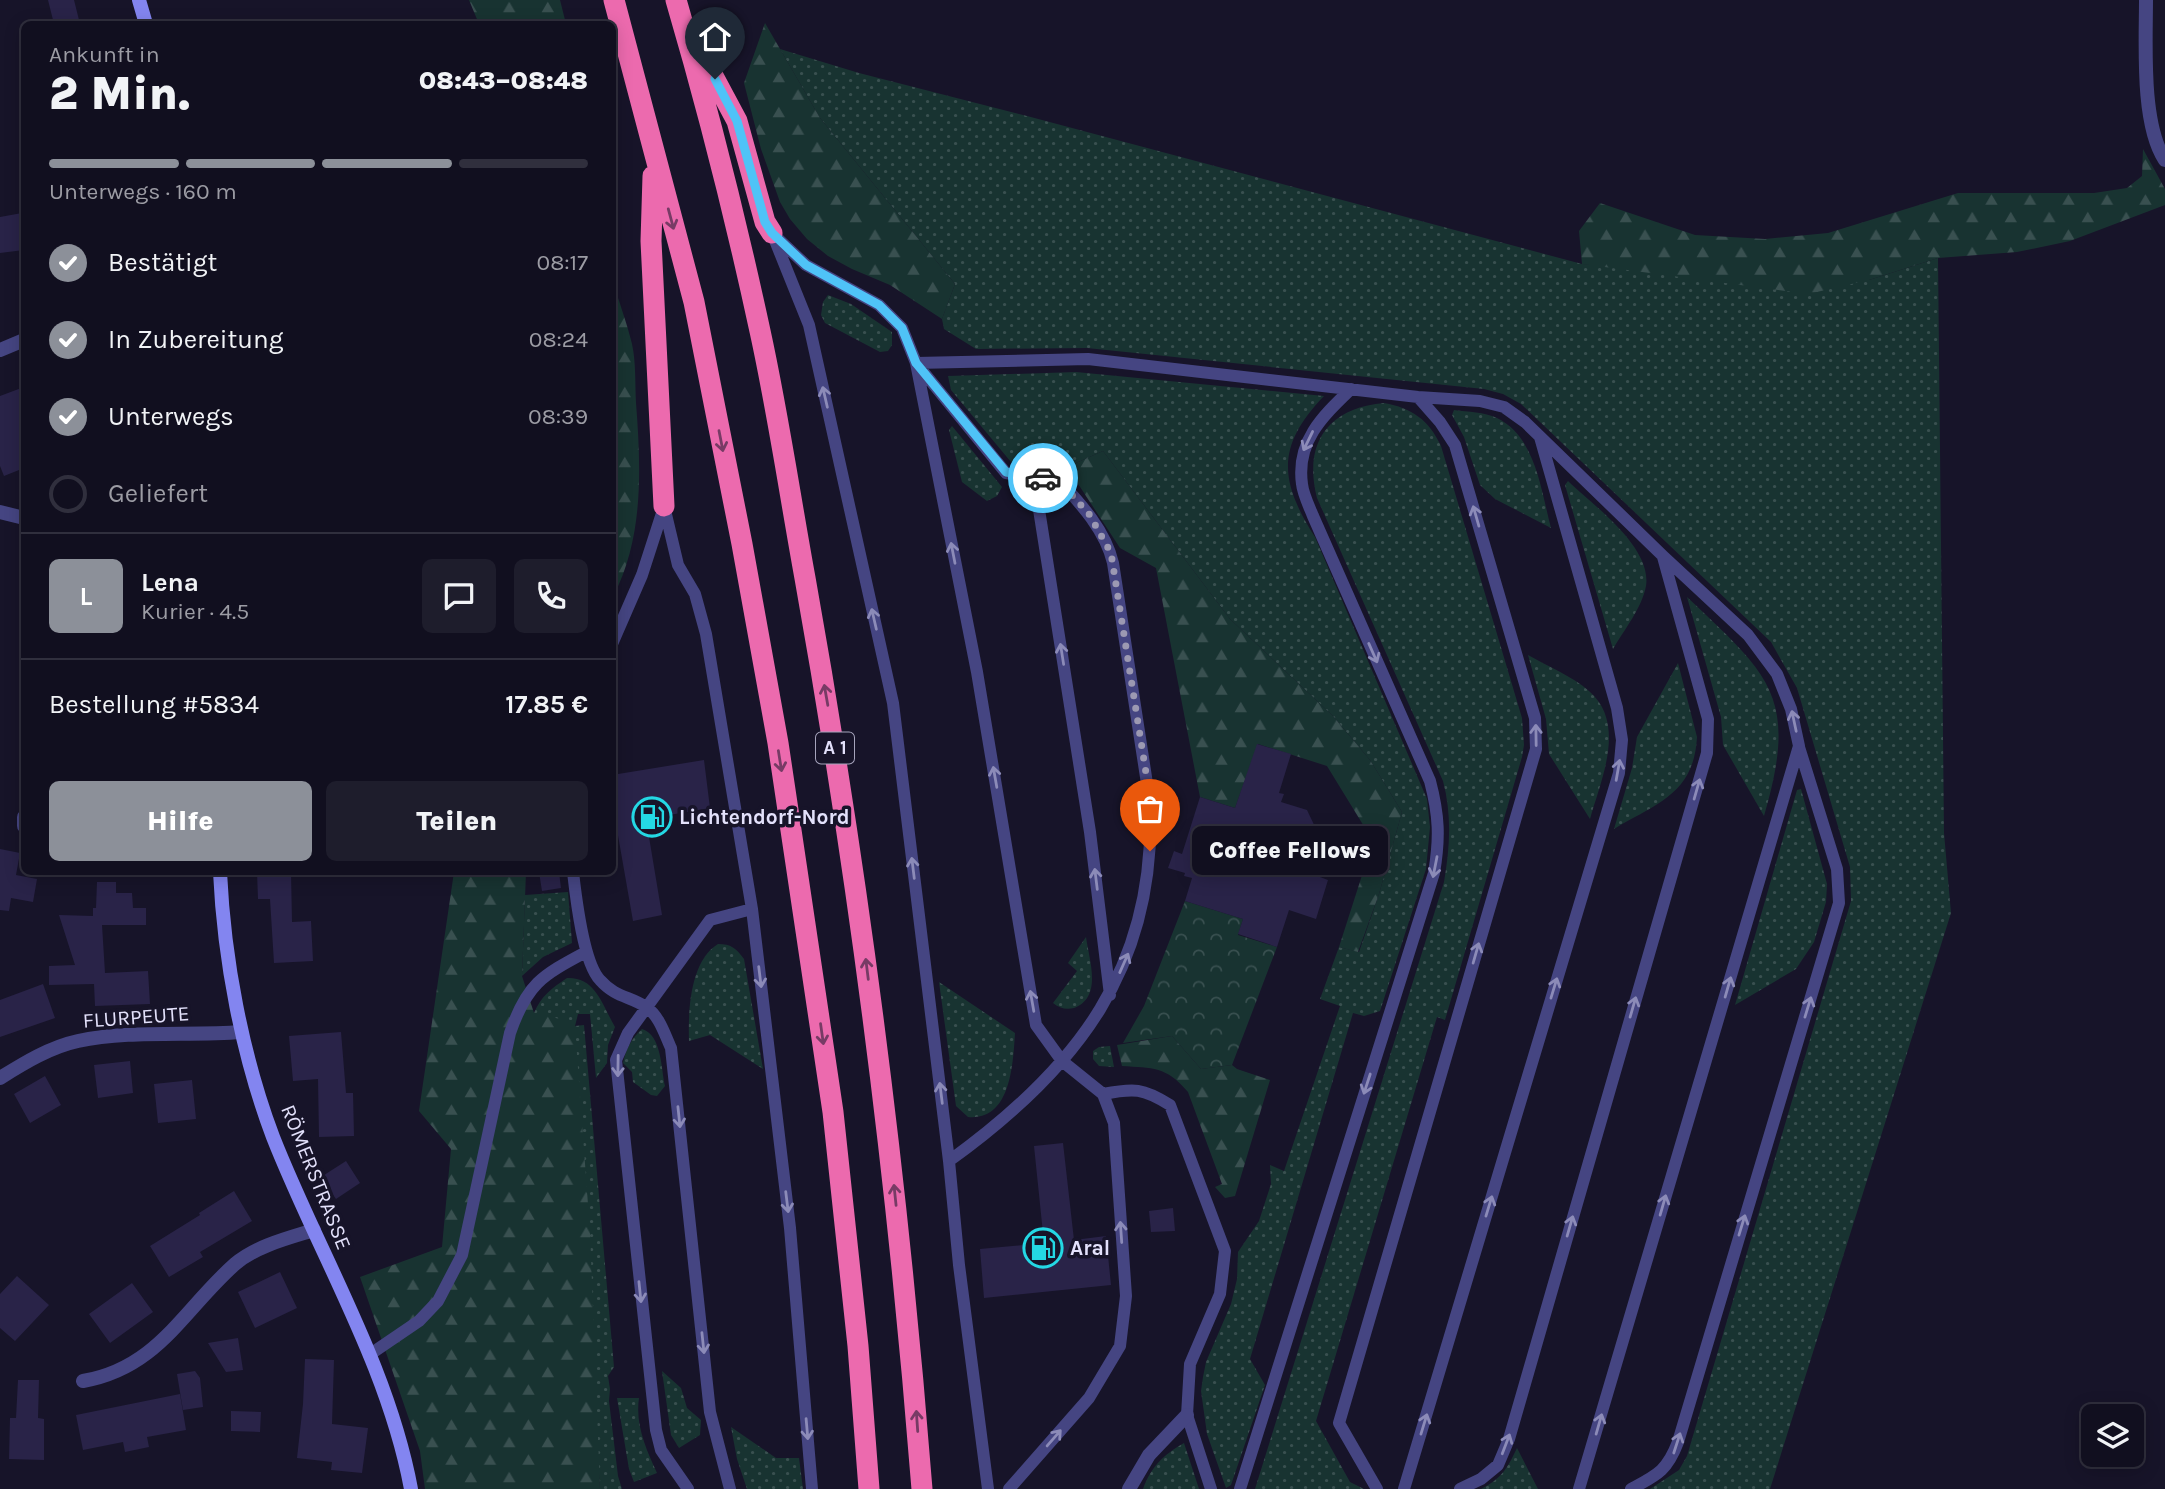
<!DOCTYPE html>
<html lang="de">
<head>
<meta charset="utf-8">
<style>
  :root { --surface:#110f1f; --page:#1e1d2c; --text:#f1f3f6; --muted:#9c9ca4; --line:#302f3d; --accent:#8c9099 }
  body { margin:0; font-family:Karla,sans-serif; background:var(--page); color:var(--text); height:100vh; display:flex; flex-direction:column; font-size:26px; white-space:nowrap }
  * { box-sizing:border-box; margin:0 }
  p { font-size:23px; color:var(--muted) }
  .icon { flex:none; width:38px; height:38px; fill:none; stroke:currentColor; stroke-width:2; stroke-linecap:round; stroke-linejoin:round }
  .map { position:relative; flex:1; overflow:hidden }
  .drawer { position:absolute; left:21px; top:21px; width:595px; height:854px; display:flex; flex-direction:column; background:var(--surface); border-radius:10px; box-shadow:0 4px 18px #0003,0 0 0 2px var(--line) }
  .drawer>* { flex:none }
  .tools { position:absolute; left:2081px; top:1404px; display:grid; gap:14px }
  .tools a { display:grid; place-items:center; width:63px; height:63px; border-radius:10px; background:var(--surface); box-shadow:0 4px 18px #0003,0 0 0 2px var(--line); font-size:35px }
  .pin { position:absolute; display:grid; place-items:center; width:60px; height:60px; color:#fff; margin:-72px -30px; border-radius:50% 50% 50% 0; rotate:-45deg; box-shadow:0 0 7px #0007 }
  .pin .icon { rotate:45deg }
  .courier { position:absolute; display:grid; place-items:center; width:70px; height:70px; margin:-35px; border:5px solid #4fc3f7; border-radius:50%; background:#fff; color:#222; box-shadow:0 2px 9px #0007 }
  .bubble { position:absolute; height:49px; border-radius:10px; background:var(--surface); box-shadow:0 4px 18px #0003,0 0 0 2px var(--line); font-size:23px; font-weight:800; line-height:49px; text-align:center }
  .head em { font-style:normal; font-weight:800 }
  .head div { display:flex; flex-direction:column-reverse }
  .head { display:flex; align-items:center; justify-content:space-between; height:119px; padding:0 28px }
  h1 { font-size:46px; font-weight:800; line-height:52px }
  .bar { display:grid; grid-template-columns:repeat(4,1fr); gap:10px 7px; align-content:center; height:84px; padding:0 28px }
  .bar i { height:9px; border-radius:5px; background:var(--line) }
  .bar .on { background:var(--accent) }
  .bar p { grid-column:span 4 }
  .line { display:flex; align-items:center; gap:18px; padding:0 28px; border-top:2px solid var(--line) }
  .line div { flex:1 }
  .round { display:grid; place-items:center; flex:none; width:74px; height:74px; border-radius:10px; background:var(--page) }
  ol { padding:0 28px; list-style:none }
  li { display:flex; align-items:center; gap:21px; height:77px }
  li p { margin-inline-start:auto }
  li .icon { padding:7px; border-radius:50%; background:var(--accent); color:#fff; stroke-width:4 }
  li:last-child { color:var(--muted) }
  li i { width:38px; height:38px; border:4px solid var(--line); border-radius:50% }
  .cta { display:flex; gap:14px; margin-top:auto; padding:14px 28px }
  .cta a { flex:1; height:80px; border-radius:10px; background:var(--accent); color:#fff; font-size:28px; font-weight:800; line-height:80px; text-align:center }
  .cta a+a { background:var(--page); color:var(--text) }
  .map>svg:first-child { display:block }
  .grass { fill:url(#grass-dots) }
  .forest { fill:url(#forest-firs) }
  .park { fill:url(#park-crowns) }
  .building { fill:#292348 }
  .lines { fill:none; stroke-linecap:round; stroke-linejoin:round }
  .lane { stroke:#454582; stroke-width:12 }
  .street { stroke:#454582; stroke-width:14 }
  .secondary { stroke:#8385f0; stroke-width:14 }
  .highway { stroke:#ec6aae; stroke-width:21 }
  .oneway { stroke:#773b65 }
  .oneway2 { stroke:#8c8bb8 }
  .done { stroke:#9c99b2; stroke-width:7; stroke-dasharray:0 12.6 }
  .route { stroke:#4fc3f7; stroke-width:9 }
  .labels { text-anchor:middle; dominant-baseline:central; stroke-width:7; stroke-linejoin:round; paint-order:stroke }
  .shield { fill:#171429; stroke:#a6a4bc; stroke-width:2 }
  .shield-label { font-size:19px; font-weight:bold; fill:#e3e1fb }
  .poi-label { font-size:21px; font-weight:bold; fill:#e3e1fb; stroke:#171429; text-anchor:start }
  .street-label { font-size:21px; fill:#e3e1fb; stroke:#171429 }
</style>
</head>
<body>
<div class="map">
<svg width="2165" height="1489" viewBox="0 0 2165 1489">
  <defs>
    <pattern id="grass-dots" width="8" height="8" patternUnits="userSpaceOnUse" patternTransform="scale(1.75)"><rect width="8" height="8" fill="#183331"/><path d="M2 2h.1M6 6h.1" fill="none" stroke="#395050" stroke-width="1.8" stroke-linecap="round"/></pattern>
    <pattern id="forest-firs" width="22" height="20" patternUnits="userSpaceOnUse" patternTransform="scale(1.75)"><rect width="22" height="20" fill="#183331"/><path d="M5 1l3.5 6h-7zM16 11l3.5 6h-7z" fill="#395050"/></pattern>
    <pattern id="park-crowns" width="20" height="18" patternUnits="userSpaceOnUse" patternTransform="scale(1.75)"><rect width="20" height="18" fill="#183331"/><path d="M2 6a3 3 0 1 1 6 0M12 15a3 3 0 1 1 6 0" fill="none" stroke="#395050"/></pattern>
  </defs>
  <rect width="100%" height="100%" fill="#171429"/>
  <path class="grass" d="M780 49 859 73 1027 116 1582 264 1869 280 1938 258 1944 833 1951 913 1770 1489H1650L1679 1470 1687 1456 1851 901 1850 867 1797 688 1771 642 1521 404 1503 394 1484 389 1087 348 976 349 944 329 942 319 955 284 820 118Z
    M828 295 851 304 892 332V345L888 351 880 352 825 323 821 315 823 302Z
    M1076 372 1324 396C1276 446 1279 481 1315 537L1427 799 1430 827 1426 869 1380 1011 1364 1016 1353 1013 1250 1359 1265 1385 1231 1485 1226 1488 1207 1434 1201 1391 1203 1377 1206 1362 1231 1304 1237 1279 1238 1252 1259 1221 1271 1184 1270 1165 1284 1171 1340 1006 1320 999 1339 947 1359 952 1379 894 1402 812 1370 760 1333 716 1230 619 1103 451 1067 467 1011 462 951 390 948 376Z
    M1384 403C1412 408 1429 420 1441 446L1522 718 1524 745 1522 757 1445 1020 1437 1017 1316 1421 1350 1482 1364 1489H1255L1444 882C1450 847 1452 815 1443 781L1317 498C1303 443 1328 408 1384 403Z
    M1454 410C1468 412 1484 412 1497 418 1536 437 1541 491 1551 528L1495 499 1480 485 1464 437 1452 415Z
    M952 426 1002 487 997 496 987 501 962 482 949 430Z
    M1568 481C1594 506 1652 547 1646 586 1642 608 1624 630 1613 649L1565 485Z
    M1687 597C1770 676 1799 696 1764 816L1723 745 1721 717Z
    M1528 655C1547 666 1572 676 1589 691 1627 724 1601 779 1590 819L1549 754 1546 719Z
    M1678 663 1697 737C1694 794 1657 803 1614 829L1632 768 1637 737Z
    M1801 789 1827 884 1826 902 1814 942 1796 969 1735 1005 1797 790Z
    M568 892 572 943 543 957 522 976 525 895Z
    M1086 937C1089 960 1103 997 1074 1008 1066 1010 1059 1008 1053 1003L1077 971 1068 963Z
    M718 944C731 944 736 948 744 959L763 1069 710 1035 689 1041C688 1011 690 961 718 944Z
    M567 978C596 977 602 1005 615 1027L608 1045 607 1063 596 1078 590 1014H578L575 1026 584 1025 614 1367 608 1376 610 1389 609 1401 618 1476 622 1489H600L597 1444 534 1013C541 996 552 988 567 978Z
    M939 982 1015 1033C1013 1064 1011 1121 968 1117L956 1106Z
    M642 1029C662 1035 661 1069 665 1086L657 1096 651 1095 633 1082 632 1072 623 1063C626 1049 631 1039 642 1029Z
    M1110 1046 1114 1067 1099 1066 1093 1059V1051L1099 1047Z
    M662 1371 681 1388 687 1408 701 1420 700 1435 679 1448 671 1435Z
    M617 1398H639C635 1424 646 1449 657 1473L634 1482 629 1469Z
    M731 1427 776 1458H799L803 1489H747L737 1459Z
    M1184 1443 1199 1489H1143C1151 1467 1163 1455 1184 1443Z
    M1517 1448 1538 1489H1481C1502 1478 1507 1469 1517 1448Z"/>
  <path class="forest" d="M469 0H560L566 24H479Z
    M765 23 820 118 955 284 942 319 890 285 852 269 828 256 807 239 790 219 780 202 761 149 744 83Z
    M2143 149 2165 189V205L2070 241 2017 252 1938 258 1869 280 1808 294 1582 264 1579 231 1600 203 1695 235 1765 239 1828 233 1958 193H2094L2127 188 2142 176Z
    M613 282C619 302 627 323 632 344 636 362 635 384 636 403 641 468 644 537 613 597Z
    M1103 451 1230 619 1333 716 1370 760 1402 812 1379 894 1358 952 1339 947 1373 841 1327 766 1258 744 1235 808 1200 797 1156 568 1120 548 1067 467Z
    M454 872H526L522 976 534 1013 560 1019 575 1027 590 1232 600 1489H425L420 1451 360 1277 442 1247 451 1149 419 1111Z
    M1172 1036 1201 1069 1232 1065 1237 1069 1270 1080 1235 1196 1225 1198 1215 1187 1222 1184 1188 1092C1166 1066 1153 1068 1122 1066L1117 1045Z"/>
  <path class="park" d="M1185 901 1243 919 1238 935 1277 947 1232 1065 1201 1069 1172 1036 1123 1043 1144 1006Z"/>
  <path class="building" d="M48 0H74L80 24H54Z
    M22 213 24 224V250L0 253V217Z
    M24 387V468L4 476 0 466V396Z
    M1257 744 1291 754 1279 793 1284 794 1281 802 1307 810 1327 852 1320 877 1328 880 1316 919 1289 910 1277 947 1238 934 1243 919 1185 901 1192 878 1184 876 1185 873 1168 868 1174 851 1182 854 1200 797 1235 808Z
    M704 760 710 808 646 819 662 915 633 921 616 824H612V775Z
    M0 849 20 853 16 875 37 879 33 902 11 898 9 911 0 910Z
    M257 872H291L292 922 311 921 313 961 274 963 270 899H258Z
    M539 872H559L561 888 542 891Z
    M97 882H116V893H132L133 908H146V925H102L105 973 148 971 150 1004 95 1006 94 984 49 985V966L75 965 59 915 93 916V908H96Z
    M43 984 55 1018 0 1037V1000Z
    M341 1032 346 1093H353L354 1136 319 1137 318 1079 293 1081 289 1036Z
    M130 1061 133 1093 98 1098 94 1065Z
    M45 1076 61 1105 30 1123 14 1094Z
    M192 1080 196 1119 158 1123 154 1084Z
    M1063 1143 1074 1240 1106 1236 1111 1285 984 1298 980 1249 1044 1243 1034 1146Z
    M346 1161 360 1183 336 1199 321 1177Z
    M234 1191 252 1221 200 1252 203 1257 169 1277 150 1246 200 1215 199 1213Z
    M1173 1208 1175 1231 1151 1232 1149 1211Z
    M280 1272 297 1308 255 1328 238 1292Z
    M17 1276 49 1305 15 1341 0 1328V1294Z
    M132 1283 153 1312 110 1343 89 1314Z
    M238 1338 243 1370 226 1372 208 1343Z
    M305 1359 334 1360 332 1424 368 1428 362 1473 331 1470 332 1462 297 1458 303 1404Z
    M195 1371 200 1378 203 1407 183 1410 177 1374Z
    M18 1380H39L38 1418 44 1419V1460L9 1459 10 1418H16Z
    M180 1394 186 1430 147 1437 149 1447 125 1452 123 1442 83 1450 76 1415Z
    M231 1411 261 1412 260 1432 231 1431Z"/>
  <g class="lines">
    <path class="lane" d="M772 233 809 325 893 703 949 1161 959 1265 988 1489
      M776 237 806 265 879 305 902 328 916 363 1006 473 1034 478 1056 477C1079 502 1105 529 1113 563L1150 803C1157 967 1077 1069 949 1161
      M1034 478 1090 832 1110 995
      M664 506 678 565 695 594 706 634 752 909 790 1228 812 1489
      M612 644 642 575 664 507
      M573 872C576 898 583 962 600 980 616 998 630 996 646 1007 659 1015 665 1035 671 1048L710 1412 730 1489
      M1103 1094C1134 1088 1143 1088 1170 1105L1225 1251 1220 1294 1190 1364 1187 1415 1211 1489
      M369 1355 419 1321 438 1301 462 1255 510 1033C527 984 541 976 586 952
      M688 1489 661 1450 656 1430 616 1060 628 1033 710 920 752 909
      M1009 1489 1089 1398 1120 1346 1126 1296 1114 1123 1103 1094 1062 1061 1036 1025 977 672 916 363 1088 359 1418 397 1480 401 1504 407 1525 422 1663 556 1748 635 1777 674 1791 709 1799 746 1579 1489
      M1240 1489 1434 873C1440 838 1439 815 1430 781L1313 516C1309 506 1303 494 1302 484 1296 441 1323 416 1351 389
      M1377 1489 1339 1423 1536 749 1535 718 1455 445 1440 422 1418 397
      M1404 1489 1619 773 1622 740 1617 708 1540 437
      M1460 1489 1481 1479 1498 1465 1509 1439 1707 753 1708 719 1663 557
      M1631 1489C1657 1475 1667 1471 1678 1442L1839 903 1837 869 1799 747"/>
    <path class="street" d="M2146 0C2146 43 2141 124 2165 160
      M0 350 24 340
      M0 512 24 518
      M24 826V817
      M0 1078C24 1063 50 1047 78 1041 128 1030 190 1036 241 1032
      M83 1381C158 1368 183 1310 235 1264 256 1246 288 1238 314 1230
      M1129 1489 1149 1455 1187 1415"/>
    <path class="secondary" d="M139 0 146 24
      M220 872C224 959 242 1055 273 1137 319 1254 388 1365 411 1489"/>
    <path class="highway" d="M614 0 694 302 742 544 778 743 833 1112 858 1346 869 1489
      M676 0C708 109 736 220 760 331 778 413 790 496 805 578 859 879 898 1183 922 1489
      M698 48 737 121 765 222 772 233
      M653 176 651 241 664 506"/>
  </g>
  <defs><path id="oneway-shaft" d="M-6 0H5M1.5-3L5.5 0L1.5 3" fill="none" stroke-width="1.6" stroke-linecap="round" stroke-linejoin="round" transform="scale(1.75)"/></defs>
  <g class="oneway">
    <use href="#oneway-shaft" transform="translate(671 219) rotate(75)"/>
    <use href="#oneway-shaft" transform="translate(721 441) rotate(79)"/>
    <use href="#oneway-shaft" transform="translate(826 695) rotate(-100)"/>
    <use href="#oneway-shaft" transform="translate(780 761) rotate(81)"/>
    <use href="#oneway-shaft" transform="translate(867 969) rotate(-97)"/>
    <use href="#oneway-shaft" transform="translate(822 1034) rotate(82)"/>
    <use href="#oneway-shaft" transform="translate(895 1195) rotate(-96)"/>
    <use href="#oneway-shaft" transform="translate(917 1421) rotate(-94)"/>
  </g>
  <g class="oneway2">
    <use href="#oneway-shaft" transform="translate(825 397) rotate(-103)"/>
    <use href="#oneway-shaft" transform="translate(1308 441) rotate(116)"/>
    <use href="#oneway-shaft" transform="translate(1476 516) rotate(-106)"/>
    <use href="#oneway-shaft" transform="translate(953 553) rotate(-101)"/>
    <use href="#oneway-shaft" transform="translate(874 619) rotate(-103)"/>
    <use href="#oneway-shaft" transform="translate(1373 653) rotate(66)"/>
    <use href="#oneway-shaft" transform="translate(1062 654) rotate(-99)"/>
    <use href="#oneway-shaft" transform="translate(1794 721) rotate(-102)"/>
    <use href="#oneway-shaft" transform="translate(1536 735) rotate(-91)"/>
    <use href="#oneway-shaft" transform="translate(1618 770) rotate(-80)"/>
    <use href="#oneway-shaft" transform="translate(995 777) rotate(-100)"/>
    <use href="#oneway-shaft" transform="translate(1697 789) rotate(-74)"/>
    <use href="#oneway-shaft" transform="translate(1435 867) rotate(101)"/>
    <use href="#oneway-shaft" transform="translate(913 868) rotate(-97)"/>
    <use href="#oneway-shaft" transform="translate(1096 879) rotate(-97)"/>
    <use href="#oneway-shaft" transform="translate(1476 953) rotate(-74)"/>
    <use href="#oneway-shaft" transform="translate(1124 963) rotate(-66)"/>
    <use href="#oneway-shaft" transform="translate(760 977) rotate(83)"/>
    <use href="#oneway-shaft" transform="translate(1728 987) rotate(-74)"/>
    <use href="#oneway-shaft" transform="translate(1554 988) rotate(-73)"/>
    <use href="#oneway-shaft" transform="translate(1032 1001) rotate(-100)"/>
    <use href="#oneway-shaft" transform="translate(1633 1007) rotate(-74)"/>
    <use href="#oneway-shaft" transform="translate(1808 1007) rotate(-73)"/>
    <use href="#oneway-shaft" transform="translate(618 1066) rotate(91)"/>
    <use href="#oneway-shaft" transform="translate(1367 1084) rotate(108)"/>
    <use href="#oneway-shaft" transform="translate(941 1093) rotate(-97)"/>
    <use href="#oneway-shaft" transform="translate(679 1117) rotate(84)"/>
    <use href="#oneway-shaft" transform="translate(787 1202) rotate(83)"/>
    <use href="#oneway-shaft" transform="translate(1663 1205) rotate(-74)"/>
    <use href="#oneway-shaft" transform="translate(1489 1206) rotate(-73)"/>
    <use href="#oneway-shaft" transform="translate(1742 1225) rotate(-73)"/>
    <use href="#oneway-shaft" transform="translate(1570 1226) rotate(-74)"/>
    <use href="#oneway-shaft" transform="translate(1121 1232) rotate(-94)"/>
    <use href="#oneway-shaft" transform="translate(640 1292) rotate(84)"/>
    <use href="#oneway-shaft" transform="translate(703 1343) rotate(84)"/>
    <use href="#oneway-shaft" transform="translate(1424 1424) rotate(-73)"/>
    <use href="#oneway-shaft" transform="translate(1599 1424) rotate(-74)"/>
    <use href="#oneway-shaft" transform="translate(807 1429) rotate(85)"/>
    <use href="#oneway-shaft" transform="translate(1054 1438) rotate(-49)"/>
    <use href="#oneway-shaft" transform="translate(1677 1443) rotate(-72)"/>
    <use href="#oneway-shaft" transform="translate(1506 1444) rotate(-69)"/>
  </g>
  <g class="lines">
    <path class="done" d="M1043 478 1056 477 1089 514 1111 553 1146 773 1150 803V851"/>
    <path class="route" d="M715 79 737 121 765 222 772 233 806 265 879 305 902 328 916 363 1006 472 1043 478"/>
  </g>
  <defs>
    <g id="fuel-ring" transform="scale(2.0125)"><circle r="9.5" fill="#171429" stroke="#24d8e4" stroke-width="1.5"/><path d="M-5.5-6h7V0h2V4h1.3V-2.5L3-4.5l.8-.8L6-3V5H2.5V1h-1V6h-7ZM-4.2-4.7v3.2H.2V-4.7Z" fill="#24d8e4"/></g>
  </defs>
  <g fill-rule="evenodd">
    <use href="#fuel-ring" x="652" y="817"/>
    <use href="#fuel-ring" x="1043" y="1248"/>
  </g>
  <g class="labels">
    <rect class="shield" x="816" y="732.5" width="38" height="31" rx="5"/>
    <g class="shield-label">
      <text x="835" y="748">A 1</text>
    </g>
    <g class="poi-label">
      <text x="679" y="817">Lichtendorf-Nord</text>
      <text x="1070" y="1248">Aral</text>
    </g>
    <g class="street-label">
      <text transform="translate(136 1017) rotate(-4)">FLURPEUTE</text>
      <text transform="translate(316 1177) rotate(68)">RÖMERSTRASSE</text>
    </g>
  </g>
</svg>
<div class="tools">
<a><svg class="icon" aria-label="layers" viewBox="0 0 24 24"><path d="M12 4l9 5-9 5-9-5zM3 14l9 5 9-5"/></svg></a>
</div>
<div class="pin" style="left:1150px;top:851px;background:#ea580c"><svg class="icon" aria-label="bag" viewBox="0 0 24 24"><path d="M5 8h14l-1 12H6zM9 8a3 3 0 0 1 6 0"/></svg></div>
<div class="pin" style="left:715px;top:79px;background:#1f2937"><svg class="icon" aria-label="home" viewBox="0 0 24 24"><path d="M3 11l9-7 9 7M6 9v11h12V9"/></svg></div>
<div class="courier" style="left:1043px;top:478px"><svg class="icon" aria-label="car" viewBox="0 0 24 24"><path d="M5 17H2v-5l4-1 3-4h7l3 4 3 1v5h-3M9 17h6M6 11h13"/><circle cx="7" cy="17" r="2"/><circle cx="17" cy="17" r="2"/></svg></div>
<div class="bubble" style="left:1192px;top:826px;width:196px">Coffee Fellows</div>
<section class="drawer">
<div class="head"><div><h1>2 Min.</h1><p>Ankunft in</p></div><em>08:43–08:48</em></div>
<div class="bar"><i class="on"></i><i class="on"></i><i class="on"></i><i></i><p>Unterwegs · 160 m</p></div>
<ol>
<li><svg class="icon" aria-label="check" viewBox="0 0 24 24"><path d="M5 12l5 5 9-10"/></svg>Bestätigt<p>08:17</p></li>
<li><svg class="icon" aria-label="check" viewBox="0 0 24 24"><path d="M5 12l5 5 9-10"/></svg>In Zubereitung<p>08:24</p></li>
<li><svg class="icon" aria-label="check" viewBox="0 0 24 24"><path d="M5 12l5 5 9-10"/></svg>Unterwegs<p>08:39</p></li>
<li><i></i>Geliefert</li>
</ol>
<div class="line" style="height:126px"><b class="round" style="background:var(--accent);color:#fff">L</b><div><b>Lena</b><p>Kurier · 4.5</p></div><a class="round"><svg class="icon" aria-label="chat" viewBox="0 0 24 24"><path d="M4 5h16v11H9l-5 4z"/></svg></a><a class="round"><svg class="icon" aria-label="phone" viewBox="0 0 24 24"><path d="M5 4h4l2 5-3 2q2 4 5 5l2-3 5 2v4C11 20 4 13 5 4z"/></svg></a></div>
<div class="line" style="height:91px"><div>Bestellung #5834</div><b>17.85 €</b></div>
<div class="cta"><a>Hilfe</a><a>Teilen</a></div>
</section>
</div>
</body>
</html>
